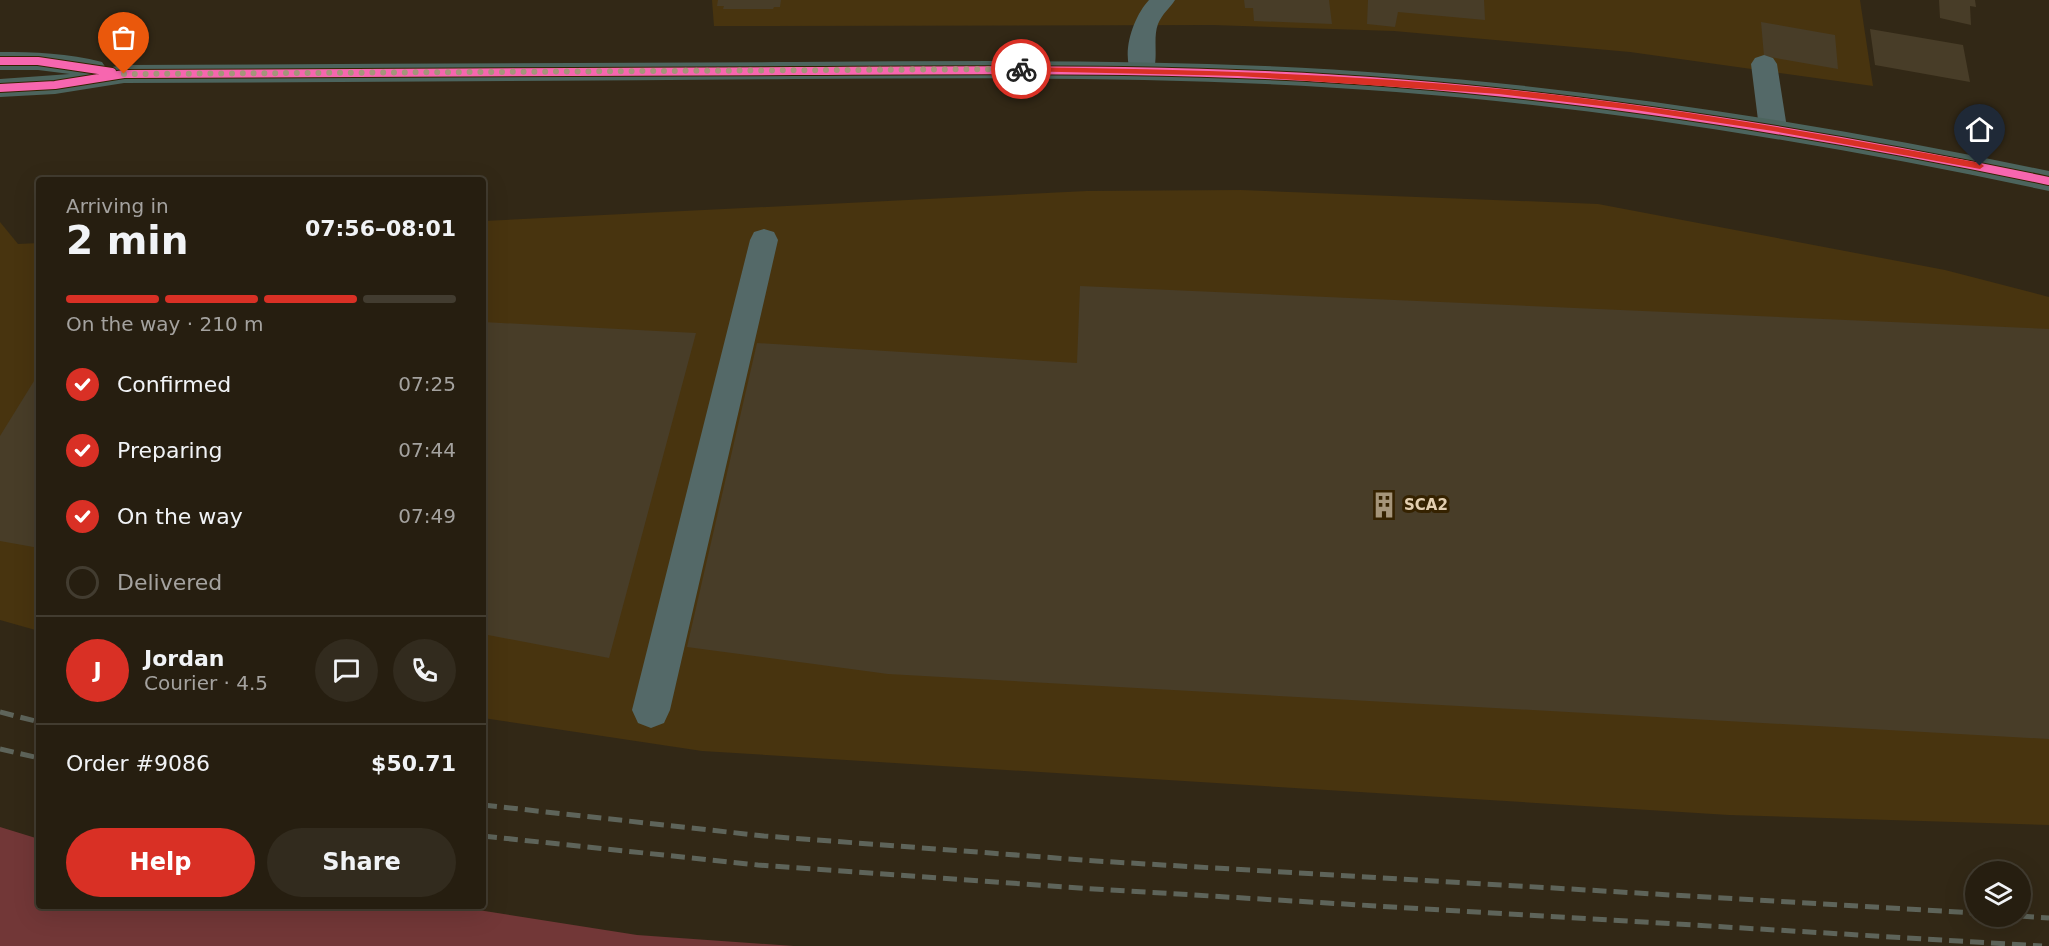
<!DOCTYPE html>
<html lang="en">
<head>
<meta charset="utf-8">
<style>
  :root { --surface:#261e10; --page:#322b1e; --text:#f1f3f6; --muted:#a4a29f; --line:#423c30; --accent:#d93025 }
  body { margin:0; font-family:"DejaVu Sans",sans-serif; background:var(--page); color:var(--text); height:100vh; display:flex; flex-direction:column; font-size:22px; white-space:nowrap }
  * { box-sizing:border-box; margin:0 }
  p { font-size:20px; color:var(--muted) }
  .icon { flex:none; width:33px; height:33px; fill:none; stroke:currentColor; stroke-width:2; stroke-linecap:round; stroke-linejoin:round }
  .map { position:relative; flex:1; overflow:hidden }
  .drawer { position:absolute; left:36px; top:177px; width:450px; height:732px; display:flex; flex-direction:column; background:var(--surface); border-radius:6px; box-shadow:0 6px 24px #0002,0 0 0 2px var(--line) }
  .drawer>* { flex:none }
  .fabs { position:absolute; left:1965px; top:861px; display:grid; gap:12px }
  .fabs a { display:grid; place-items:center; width:66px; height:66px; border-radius:50%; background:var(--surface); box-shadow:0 6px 24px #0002,0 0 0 2px var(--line); font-size:30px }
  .pin { position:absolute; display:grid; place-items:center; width:51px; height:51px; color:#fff; margin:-62px -26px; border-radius:50% 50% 50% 0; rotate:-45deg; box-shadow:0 0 6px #0007 }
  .pin .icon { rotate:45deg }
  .courier { position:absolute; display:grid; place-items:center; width:60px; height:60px; margin:-30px; border:4px solid #d93025; border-radius:50%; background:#fff; color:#222; box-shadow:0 2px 8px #0007 }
  .summary em { font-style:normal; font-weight:700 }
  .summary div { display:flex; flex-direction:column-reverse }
  .summary { display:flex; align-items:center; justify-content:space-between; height:102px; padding:0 30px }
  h1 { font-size:39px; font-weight:700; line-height:45px }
  .bar { display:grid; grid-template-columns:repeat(4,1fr); gap:9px 6px; align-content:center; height:72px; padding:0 30px }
  .bar i { height:8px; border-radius:4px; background:var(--line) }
  .bar .active { background:var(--accent) }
  .bar p { grid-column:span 4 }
  .line { display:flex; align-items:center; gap:15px; padding:0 30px; border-top:2px solid var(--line) }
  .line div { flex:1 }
  .round { display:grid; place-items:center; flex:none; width:63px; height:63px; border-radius:32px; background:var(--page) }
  ol { padding:0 30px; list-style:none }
  li { display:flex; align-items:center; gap:18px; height:66px }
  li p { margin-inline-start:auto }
  li .icon { padding:6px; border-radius:50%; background:var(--accent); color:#fff; stroke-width:4 }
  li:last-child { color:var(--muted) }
  li i { width:33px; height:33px; border:3px solid var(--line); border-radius:50% }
  .cta { display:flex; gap:12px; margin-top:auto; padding:12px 30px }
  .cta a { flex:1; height:69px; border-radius:36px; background:var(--accent); color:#fff; font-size:24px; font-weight:700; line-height:69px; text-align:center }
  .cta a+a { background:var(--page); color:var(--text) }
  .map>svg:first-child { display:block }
  .built { fill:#48340f }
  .green { fill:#723737 }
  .building { fill:#483d28 }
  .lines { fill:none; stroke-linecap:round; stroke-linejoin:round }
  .minor { fill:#546968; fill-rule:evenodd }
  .major { fill:#4c645d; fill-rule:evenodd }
  .rail { stroke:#5e645a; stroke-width:5; stroke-dasharray:14 7; stroke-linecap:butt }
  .cycleway-casing { stroke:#352200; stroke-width:10 }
  .cycleway { stroke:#f766af; stroke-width:8 }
  .route { fill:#d93025 }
  .done { stroke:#a5957a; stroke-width:6; stroke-dasharray:0 10.8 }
  .labels { text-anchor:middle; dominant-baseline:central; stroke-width:6; stroke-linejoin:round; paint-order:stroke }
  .poi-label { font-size:15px; font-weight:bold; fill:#e3cfb0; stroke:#352200; text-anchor:start }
</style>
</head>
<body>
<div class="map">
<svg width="2049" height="946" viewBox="0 0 2049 946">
  <rect width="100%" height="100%" fill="#322816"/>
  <path class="built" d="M712 0H1860L1873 86 1630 52 1394 31 1213 25 714 26Z
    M1241 190 1598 204 1945 270 2049 297V825L1729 815 702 751 483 718V221L1087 191Z
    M0 222 18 244 39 243V631L0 620Z"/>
  <path class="green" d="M0 827 39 839V906H453L637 935 794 946H0Z"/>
  <path class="building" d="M718 0H781L780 7H774L773 9H723L724 6H717Z
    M1244 0H1329L1332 24 1254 21 1253 8H1245Z
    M1368 0H1484L1485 20 1398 12 1395 27 1367 24Z
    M1939 0H1975L1976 7 1970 6 1971 25 1940 18Z
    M1761 22 1835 35 1838 69 1764 56Z
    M1870 29 1963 45 1970 82 1875 65Z
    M1080 286 2049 329V739L888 674 687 647 757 343 1077 363Z
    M483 322 696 333 609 658 483 634Z
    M39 373V548L0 541V436Z"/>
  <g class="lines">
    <path class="minor" d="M1149 0H1175C1170 8 1162 14 1158 24 1152 40 1160 61 1151 76L1142 79 1133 76C1120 55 1133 17 1149 0Z
      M1764 55 1773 58 1777 64 1787 128 1783 135 1773 137 1763 135 1759 128 1751 64 1755 58Z
      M764 229 774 232 778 240 670 710 664 723 651 728 638 723 632 710 750 240 754 232Z"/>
    <path class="major" d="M0 52C34 52 69 53 102 62L106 68 124 65C347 64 571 63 794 62 995 61 1196 58 1396 74 1616 91 1833 126 2049 171V191C1833 145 1616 109 1396 92 1196 76 995 78 794 79 571 81 347 82 124 83L55 94 0 97V79L70 74 38 70H0Z"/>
    <path class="rail" d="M0 712 39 722
      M0 749 39 758
      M483 805 764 836 1096 861 1976 913
      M483 836 758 865 1094 889 2042 946
      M2020 916 2049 918"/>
    <g class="cycleway-casing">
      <path id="cycleway" d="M0 61H38L112 72
        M0 88 55 85 124 74C347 73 571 72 794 71 995 70 1196 67 1396 83 1616 100 1833 136 2049 181"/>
    </g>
    <use href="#cycleway" class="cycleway"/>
  </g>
  <path class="route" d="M1021 67C1181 69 1341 73 1500 89 1662 105 1820 134 1980 163L1984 166 1980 169 1773 131 1635 110 1499 94 1238 76 1018 71 1017 69Z"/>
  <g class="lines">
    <path class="done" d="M124 74 1021 69"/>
  </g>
  <defs>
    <g id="building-bare" transform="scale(2.07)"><path d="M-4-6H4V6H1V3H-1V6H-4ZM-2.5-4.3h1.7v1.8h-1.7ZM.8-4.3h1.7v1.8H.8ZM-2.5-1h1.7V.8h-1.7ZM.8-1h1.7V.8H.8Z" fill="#a5957a" stroke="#352200" stroke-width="2.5" paint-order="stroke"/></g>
  </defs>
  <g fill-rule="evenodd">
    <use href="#building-bare" x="1384" y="505"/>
  </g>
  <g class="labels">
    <g class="poi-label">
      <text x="1404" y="505">SCA2</text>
    </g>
  </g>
</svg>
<div class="fabs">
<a><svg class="icon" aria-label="layers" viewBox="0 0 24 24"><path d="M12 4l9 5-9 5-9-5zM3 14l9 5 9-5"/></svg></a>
</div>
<div class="pin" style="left:124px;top:74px;background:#ea580c"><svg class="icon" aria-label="bag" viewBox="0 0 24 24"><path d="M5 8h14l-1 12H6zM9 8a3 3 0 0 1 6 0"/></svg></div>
<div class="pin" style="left:1980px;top:166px;background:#1f2937"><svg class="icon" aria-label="home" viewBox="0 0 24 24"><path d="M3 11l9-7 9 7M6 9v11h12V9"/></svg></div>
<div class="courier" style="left:1021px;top:69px"><svg class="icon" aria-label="bike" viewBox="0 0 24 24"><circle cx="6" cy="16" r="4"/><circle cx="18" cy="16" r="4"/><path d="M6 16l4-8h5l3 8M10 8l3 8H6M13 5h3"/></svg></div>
<section class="drawer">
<div class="summary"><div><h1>2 min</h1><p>Arriving in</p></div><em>07:56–08:01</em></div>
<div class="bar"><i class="active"></i><i class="active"></i><i class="active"></i><i></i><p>On the way · 210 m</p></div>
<ol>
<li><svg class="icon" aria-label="check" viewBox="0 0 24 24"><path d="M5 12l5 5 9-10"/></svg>Confirmed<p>07:25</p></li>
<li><svg class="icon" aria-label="check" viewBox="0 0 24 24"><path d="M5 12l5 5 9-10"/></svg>Preparing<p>07:44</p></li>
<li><svg class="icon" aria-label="check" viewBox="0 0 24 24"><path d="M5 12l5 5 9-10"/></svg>On the way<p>07:49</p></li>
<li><i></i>Delivered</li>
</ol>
<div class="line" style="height:108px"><b class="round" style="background:var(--accent);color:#fff">J</b><div><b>Jordan</b><p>Courier · 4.5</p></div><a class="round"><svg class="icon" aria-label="chat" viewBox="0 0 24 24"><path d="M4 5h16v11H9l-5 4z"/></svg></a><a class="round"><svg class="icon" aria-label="phone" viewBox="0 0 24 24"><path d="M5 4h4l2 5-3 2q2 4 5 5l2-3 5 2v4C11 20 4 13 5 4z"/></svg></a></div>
<div class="line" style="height:78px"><div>Order #9086</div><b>$50.71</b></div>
<div class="cta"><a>Help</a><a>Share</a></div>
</section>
</div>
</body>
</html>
